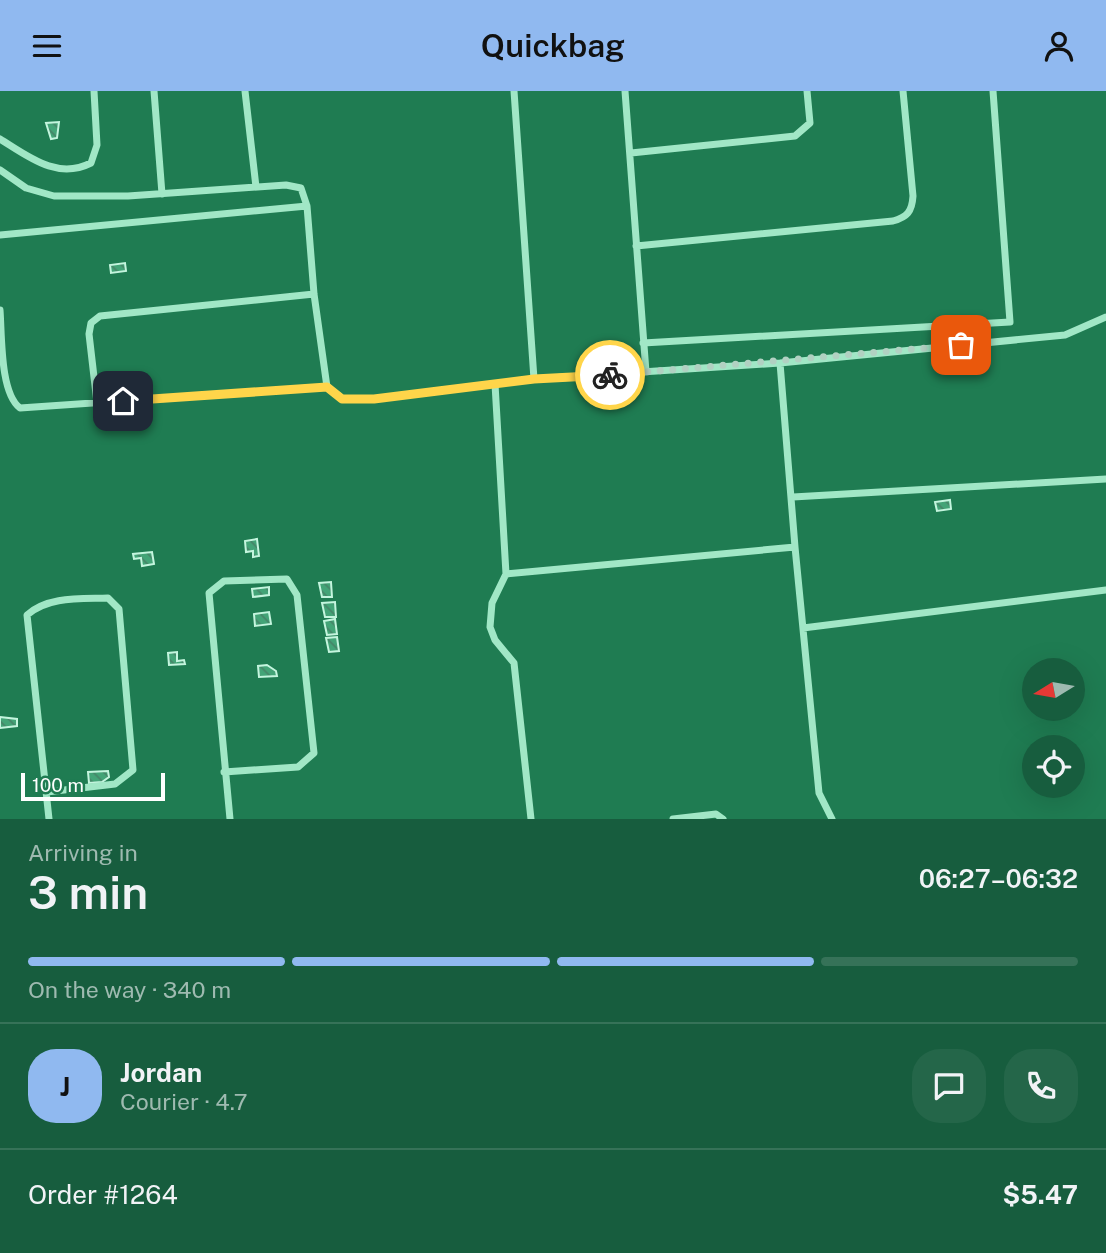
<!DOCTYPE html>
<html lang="en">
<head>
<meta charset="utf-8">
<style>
  :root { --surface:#175d3e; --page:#246649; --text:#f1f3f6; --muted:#9ebab0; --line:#367258; --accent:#90b9f0 }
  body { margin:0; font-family:"Public Sans",sans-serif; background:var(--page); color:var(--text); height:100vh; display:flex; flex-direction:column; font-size:26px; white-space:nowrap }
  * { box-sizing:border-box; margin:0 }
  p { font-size:23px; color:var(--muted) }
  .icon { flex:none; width:38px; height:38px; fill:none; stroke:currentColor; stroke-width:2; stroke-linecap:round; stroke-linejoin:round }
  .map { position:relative; height:728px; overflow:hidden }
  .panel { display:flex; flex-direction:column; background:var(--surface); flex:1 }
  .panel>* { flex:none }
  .needle { width:46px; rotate:259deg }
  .fabs { position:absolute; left:1022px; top:567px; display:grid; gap:14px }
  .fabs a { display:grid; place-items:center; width:63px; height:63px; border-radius:50%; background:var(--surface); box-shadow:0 7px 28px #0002; font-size:35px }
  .scale { position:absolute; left:21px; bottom:18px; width:144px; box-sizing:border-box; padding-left:7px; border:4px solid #fff; border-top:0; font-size:19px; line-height:24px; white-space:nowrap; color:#fff; -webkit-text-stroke:5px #1f7c52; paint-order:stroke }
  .pin { position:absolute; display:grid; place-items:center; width:60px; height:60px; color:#fff; margin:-30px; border-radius:14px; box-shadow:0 4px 10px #0006 }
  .courier { position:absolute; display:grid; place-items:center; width:70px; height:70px; margin:-35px; border:5px solid #ffd54a; border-radius:50%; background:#fff; color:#222; box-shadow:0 2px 9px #0007 }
  .summary em { font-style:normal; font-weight:600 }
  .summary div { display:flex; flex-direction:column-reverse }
  .summary { display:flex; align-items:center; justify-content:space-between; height:119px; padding:0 28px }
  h1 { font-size:46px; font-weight:600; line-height:52px }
  .bar { display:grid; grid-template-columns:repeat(4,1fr); gap:10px 7px; align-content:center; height:84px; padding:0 28px }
  .bar i { height:9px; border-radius:5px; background:var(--line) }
  .bar .active { background:var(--accent) }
  .bar p { grid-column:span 4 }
  .line { display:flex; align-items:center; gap:18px; padding:0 28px; border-top:2px solid var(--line) }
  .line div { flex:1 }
  .round { display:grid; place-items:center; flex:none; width:74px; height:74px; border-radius:28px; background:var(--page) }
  header { display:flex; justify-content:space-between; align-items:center; height:91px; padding:0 28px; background:var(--accent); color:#111; font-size:32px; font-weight:600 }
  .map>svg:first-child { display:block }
  .building { fill:url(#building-back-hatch); stroke:#c4f5de; stroke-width:2 }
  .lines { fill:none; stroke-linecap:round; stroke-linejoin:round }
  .minor { stroke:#a1e7c6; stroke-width:7 }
  .done { stroke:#b1d1c2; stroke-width:7; stroke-dasharray:0 12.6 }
  .route { stroke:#ffd54a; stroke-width:9 }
</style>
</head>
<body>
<header><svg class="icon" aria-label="menu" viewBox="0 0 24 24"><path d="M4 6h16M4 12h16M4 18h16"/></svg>Quickbag<svg class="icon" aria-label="person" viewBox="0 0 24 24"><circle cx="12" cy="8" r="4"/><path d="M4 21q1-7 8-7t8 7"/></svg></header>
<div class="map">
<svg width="1106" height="728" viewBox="0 0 1106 728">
  <defs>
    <pattern id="building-back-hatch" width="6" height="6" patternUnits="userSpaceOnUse" patternTransform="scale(1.75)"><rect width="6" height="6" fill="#43a477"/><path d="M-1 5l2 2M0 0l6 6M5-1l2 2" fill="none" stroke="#468568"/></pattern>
  </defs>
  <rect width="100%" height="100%" fill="#1f7c52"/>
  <path class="building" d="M59 31 57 47 51 48 46 32Z
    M125 172 126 180 111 182 110 174Z
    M950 409 951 418 937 420 935 411Z
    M257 448 259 465 253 466V460L246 461 245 450Z
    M152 461 154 473 142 475 141 467 134 468 133 463Z
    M331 491 332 506H322L319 492Z
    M269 496V504L253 506 252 498Z
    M335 511 336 526H325L322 512Z
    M269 521 271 533 255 535 254 523Z
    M335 528 337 543 327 544 324 530Z
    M337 546 339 560 329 561 326 547Z
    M177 561V570L184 569 185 573 169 574 168 562Z
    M267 574 276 580 277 585 259 586 258 575Z
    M0 626 17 628V635L0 637Z
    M108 680 109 686 102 691 89 692 88 681Z"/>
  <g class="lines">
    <path class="minor" d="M154 0 162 103
      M245 0 256 96
      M514 0 534 288
      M625 0 646 281
      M0 48C29 66 57 89 91 72L97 54 94 0
      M631 62 795 45 810 32 807 0
      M0 79 26 97 54 105H128L286 94 301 97 307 115 314 203 327 296 343 308H374L534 288 780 272 1065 244 1106 226
      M0 144 307 115
      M636 155 893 130C907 126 912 121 913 105L903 0
      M0 219C2 245 0 302 20 317L327 296
      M643 252 1010 231 993 0
      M495 293 506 483 492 512 490 536 495 549 514 572 531 728
      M97 312 89 243 91 232 100 225 314 203
      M793 406 1106 388
      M795 456 819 702 832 728
      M506 483 795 456 780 272
      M803 537 1106 499
      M224 681 298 676 314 662 297 504 287 488 224 490 209 502 230 728
      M47 701 115 693 133 679 119 518 108 507C81 508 48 505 27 524L49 728
      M673 728 716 723 723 728"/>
  </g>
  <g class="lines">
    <path class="done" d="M610 284 961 254"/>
    <path class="route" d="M123 310 327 296 342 308H374L534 288 610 284"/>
  </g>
</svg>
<div class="fabs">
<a><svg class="needle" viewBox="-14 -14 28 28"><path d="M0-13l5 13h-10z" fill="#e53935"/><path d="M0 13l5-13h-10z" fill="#9ebab0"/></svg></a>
<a><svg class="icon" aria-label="locate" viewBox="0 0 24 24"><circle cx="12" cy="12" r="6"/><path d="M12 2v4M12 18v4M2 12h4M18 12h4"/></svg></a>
</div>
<div class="scale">100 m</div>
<div class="pin" style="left:961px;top:254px;background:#ea580c"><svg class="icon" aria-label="bag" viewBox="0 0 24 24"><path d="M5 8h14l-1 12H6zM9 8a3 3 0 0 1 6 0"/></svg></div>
<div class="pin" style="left:123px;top:310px;background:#1f2937"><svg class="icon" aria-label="home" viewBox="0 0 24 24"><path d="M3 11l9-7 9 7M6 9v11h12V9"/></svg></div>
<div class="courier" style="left:610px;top:284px"><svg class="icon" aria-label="bike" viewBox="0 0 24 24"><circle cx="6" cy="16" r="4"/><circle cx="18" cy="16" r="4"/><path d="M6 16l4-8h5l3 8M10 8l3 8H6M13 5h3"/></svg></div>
</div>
<section class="panel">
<div class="summary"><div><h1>3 min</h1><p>Arriving in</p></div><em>06:27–06:32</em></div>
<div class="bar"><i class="active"></i><i class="active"></i><i class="active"></i><i></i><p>On the way · 340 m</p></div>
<div class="line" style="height:126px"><b class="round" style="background:var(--accent);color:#111">J</b><div><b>Jordan</b><p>Courier · 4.7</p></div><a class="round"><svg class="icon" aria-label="chat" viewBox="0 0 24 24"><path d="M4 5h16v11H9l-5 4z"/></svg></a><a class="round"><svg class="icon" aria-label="phone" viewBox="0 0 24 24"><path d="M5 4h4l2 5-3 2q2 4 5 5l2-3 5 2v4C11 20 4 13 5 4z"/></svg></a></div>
<div class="line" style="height:91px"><div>Order #1264</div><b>$5.47</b></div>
</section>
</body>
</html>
